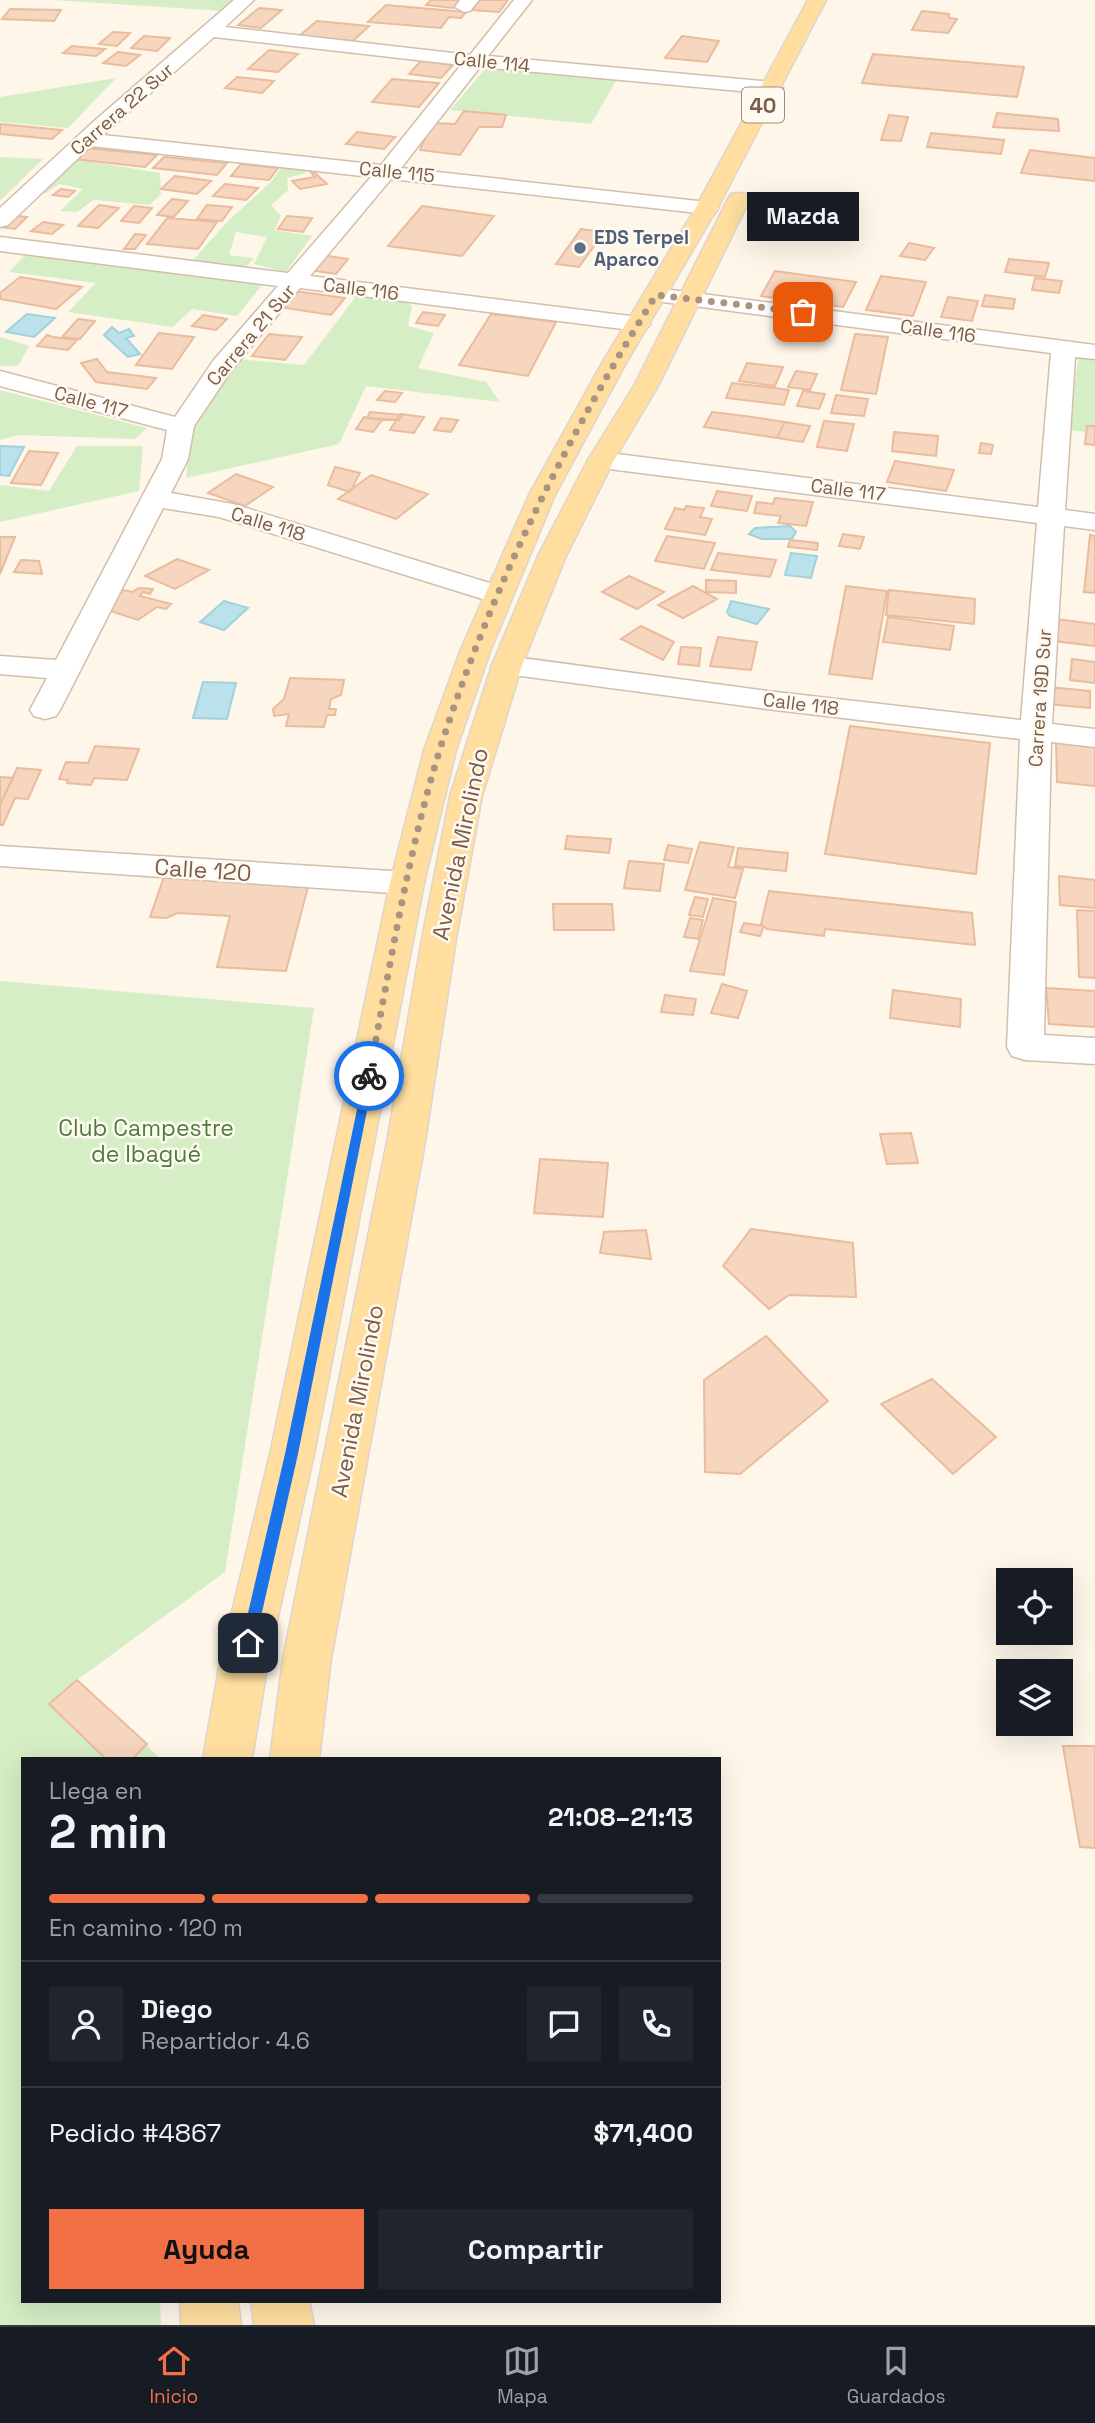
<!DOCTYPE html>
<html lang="es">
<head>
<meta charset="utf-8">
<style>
  :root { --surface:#171b24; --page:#20242c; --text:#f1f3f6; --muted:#9ea1a6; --line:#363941; --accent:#f17046 }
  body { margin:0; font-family:"Space Grotesk",sans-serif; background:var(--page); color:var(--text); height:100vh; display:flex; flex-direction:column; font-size:26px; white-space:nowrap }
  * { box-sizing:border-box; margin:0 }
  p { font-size:23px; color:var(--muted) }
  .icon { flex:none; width:38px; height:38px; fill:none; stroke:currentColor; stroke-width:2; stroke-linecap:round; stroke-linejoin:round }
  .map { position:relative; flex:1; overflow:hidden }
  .details { position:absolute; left:21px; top:1757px; width:700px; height:546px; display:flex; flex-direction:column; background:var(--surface); border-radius:0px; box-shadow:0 7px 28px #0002 }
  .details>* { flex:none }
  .controls { position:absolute; left:996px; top:1568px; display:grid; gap:14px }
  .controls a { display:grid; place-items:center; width:77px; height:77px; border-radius:0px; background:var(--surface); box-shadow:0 7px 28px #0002; font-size:35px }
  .pin { position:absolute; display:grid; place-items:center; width:60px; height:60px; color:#fff; margin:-30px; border-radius:14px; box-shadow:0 4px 10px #0006 }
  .courier { position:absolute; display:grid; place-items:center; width:70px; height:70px; margin:-35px; border:5px solid #1a73e8; border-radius:50%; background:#fff; color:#222; box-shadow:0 2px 9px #0007 }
  .bubble { position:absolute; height:49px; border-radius:0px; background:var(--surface); box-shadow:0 7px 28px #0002; font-size:23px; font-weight:700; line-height:49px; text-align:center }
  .headline em { font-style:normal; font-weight:700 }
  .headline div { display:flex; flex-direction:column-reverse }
  .headline { display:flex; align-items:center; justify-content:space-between; height:119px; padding:0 28px }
  h1 { font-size:46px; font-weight:700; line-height:52px }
  .bar { display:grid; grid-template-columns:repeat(4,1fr); gap:10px 7px; align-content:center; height:84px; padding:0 28px }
  .bar i { height:9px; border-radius:5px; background:var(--line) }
  .bar .on { background:var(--accent) }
  .bar p { grid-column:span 4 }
  .line { display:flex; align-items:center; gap:18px; padding:0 28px; border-top:2px solid var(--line) }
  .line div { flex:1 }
  .round { display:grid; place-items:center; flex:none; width:74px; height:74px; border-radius:0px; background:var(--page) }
  .button { display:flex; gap:14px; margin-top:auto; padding:14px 28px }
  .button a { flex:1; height:80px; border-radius:0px; background:var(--accent); color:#111; font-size:28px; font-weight:700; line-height:80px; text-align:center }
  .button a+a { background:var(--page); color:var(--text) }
  .tabs { display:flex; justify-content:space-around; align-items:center; height:98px; border-top:2px solid var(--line); background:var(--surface); font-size:19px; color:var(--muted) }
  .tabs a { display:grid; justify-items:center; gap:4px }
  .tabs .on { color:var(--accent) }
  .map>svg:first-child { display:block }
  .green { fill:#d5eec5 }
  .water { fill:#bbe2ea; stroke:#a0d2dd; stroke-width:2 }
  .building { fill:#f6d6be; stroke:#eabc9d; stroke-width:2 }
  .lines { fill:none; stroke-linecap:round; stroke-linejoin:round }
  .street-casing { stroke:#d2bead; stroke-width:3 }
  .primary-casing { stroke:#ddd5d0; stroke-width:3 }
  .street { fill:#fff; fill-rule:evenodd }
  .primary { fill:#ffde9f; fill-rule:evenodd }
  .route { fill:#1a73e8 }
  .done { stroke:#aa9381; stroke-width:7; stroke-dasharray:0 12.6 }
  .service-dot { fill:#5c6f8a; stroke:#fffaf1; stroke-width:2.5 }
  .labels { text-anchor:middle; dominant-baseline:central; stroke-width:5; stroke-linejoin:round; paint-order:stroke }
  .far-street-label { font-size:19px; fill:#7c5d49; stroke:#fffaf1 }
  .far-service-label { font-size:19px; font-weight:bold; fill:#4e5e75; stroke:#fffaf1; text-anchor:start }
  .shield { fill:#fffaf1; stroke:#a38c7b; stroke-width:2 }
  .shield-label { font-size:21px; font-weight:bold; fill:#7c5d49 }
  .street-label { font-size:23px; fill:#7c5d49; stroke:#fffaf1 }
  .park-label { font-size:23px; fill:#4e7c3d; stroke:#fffaf1 }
</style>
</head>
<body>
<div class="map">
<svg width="1095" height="2325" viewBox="0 0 1095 2325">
  <rect width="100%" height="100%" fill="#fef6e9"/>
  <path class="green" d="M54 0H234L223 11Z
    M488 66 617 79 591 124 450 110Z
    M116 78 68 128 0 122V97Z
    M0 157 43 159 0 201Z
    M74 159 160 173 161 194 150 205 93 200 77 212 60 211 83 189 59 184 46 193 33 191Z
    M284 164H299L306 173 287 178 288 190 271 205 281 216 274 230 312 236 286 272 254 264 267 237 236 232 229 255 254 258 245 268 193 260 229 220 271 182Z
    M27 253 266 280 237 316 192 309 173 327 68 312 96 283 9 272Z
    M357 295 400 298 412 306 408 326 434 333 418 368 486 382 500 402 366 386 339 444 186 478 190 429 238 359 304 365Z
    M0 337 29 346 18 366H0Z
    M1079 354 1095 356V433L1068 430Z
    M0 390 147 428 135 439 19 435 0 440Z
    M77 446H143L139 491 0 522V485L49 491Z
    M0 981 314 1008 225 1572 77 1680 161 1759H23V2301H160L161 2325H0Z"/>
  <path class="water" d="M27 314 55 318 34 337 6 332Z
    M112 327 119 333 129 329 134 336 126 338 140 354 128 357 104 335Z
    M0 446 24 447 9 476 0 475Z
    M790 526 796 532 792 539H762L749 534 755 528Z
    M791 553 817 556 811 578 785 575Z
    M224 601 248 608 224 630 200 622Z
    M731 601 769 609 757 624 730 616 727 612Z
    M203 682 236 683 227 719 193 718Z"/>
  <path class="building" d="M431 0H460L453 8 426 5Z
    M480 0H508L499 12 471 10Z
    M386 5 466 12 461 18 449 17 441 28 368 22Z
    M259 8 282 10 261 28 238 25Z
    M10 9 61 10 54 21 2 19Z
    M922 11 949 14V18L957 19 948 33 912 30Z
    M317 21 369 26 353 41 299 36Z
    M113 32 130 33 117 46 99 44Z
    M144 36 170 38 157 51 131 48Z
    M682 36 719 41 707 62 665 58Z
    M72 46 105 49 96 56 63 53Z
    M269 50 298 54 278 72 248 69Z
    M118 52 140 55 126 66 103 63Z
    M873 54 1024 67 1017 97 862 83Z
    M421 61 453 65 441 78 409 74Z
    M237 77 274 81 262 93 225 88Z
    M392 79 439 83 419 107 372 102Z
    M464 111 506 115 502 127H479L460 155 420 150 431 123 455 124Z
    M997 113 1058 119 1059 131 993 127Z
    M889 115 908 117 901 141 881 140Z
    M0 124 62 130 52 139 0 134Z
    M357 132 395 137 384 149 346 144Z
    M931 133 1004 140 1001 154 927 147Z
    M86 148 157 155 145 167 74 159Z
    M1030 150 1095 158V181L1021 173Z
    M164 157 227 163 217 175 153 168Z
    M241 164 278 168 269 180 231 176Z
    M310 171H313L327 184 300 189 292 181 315 177Z
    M175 176 211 181 197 194 161 189Z
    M225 184 258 188 246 200 213 196Z
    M61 189 75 191 68 197 53 195Z
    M172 199 188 201 174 217 157 215Z
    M99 205 119 208 98 228 78 226Z
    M207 205 232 207 222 221 197 219Z
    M134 206 152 208 139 223 121 221Z
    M422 206 494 216 462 256 388 246Z
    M9 215 27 217 15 229 0 227V223Z
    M287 216 312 218 303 232 278 229Z
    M167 218 217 222 198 249 147 244Z
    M43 222 63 225 52 234 31 231Z
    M581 229 604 232 579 267 556 264Z
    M135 234 146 235 135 249H124Z
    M909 243 934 248 925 260 900 256Z
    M322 255 348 259 336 274 309 270Z
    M1009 259 1049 263 1045 277 1005 272Z
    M775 271 856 282 843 307 761 296Z
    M881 276 926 282 913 316 866 310Z
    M20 277 82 287 56 309 0 299V293Z
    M1035 278 1062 281 1059 293 1032 290Z
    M294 291 345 298 331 315 280 307Z
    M985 295 1015 299 1013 309 982 306Z
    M948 297 978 301 972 321 941 317Z
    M423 312 445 315 438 326 416 323Z
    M491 314 556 322 528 376 459 365Z
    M203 315 227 319 216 330 192 326Z
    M78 319 95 321 80 339 62 337Z
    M159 333 194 337 172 369 136 365Z
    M269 334 302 337 285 360 252 356Z
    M855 334 888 337 876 394 841 390Z
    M47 335 53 337 77 340 68 350 37 346Z
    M97 359 107 372 156 378 147 389 96 382 81 363Z
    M747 363 783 367 775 386 739 381Z
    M796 371 817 374 810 390 788 387Z
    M732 383 782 389 789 390 784 405 726 398Z
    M385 391 402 393 395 402 377 400Z
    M803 391 825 394 819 409 797 406Z
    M836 395 868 399 864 416 831 413Z
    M370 412 402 415 399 420 367 418Z
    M712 412 745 416 785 422 777 438 704 427Z
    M400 414 424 417 414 433 390 430Z
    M364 417 382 420 373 432 356 429Z
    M441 418 458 420 451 432 434 430Z
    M824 421 854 424 847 451 817 447Z
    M785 422 810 426 803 442 777 438Z
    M1087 426H1095V445L1085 444Z
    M894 432 938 436 936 456 892 451Z
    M981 443 993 445 991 454 979 453Z
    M29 451 58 453 41 485 11 483Z
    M895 461 954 470 946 491 887 482Z
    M335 467 360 473 350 492 328 485Z
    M236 474 273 487 245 506 208 493Z
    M371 475 428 494 396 519 338 499Z
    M717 491 752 496 747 511 711 506Z
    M775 498 813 502 806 526 778 523 781 516 754 513 757 502 773 504Z
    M686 506 704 508 700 517 712 519 705 535 665 529 675 508 684 510Z
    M843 534 864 537 860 549 839 546Z
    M1090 535 1095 536V593L1084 592Z
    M667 536 715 543 704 569 655 561Z
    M0 537H15L0 574Z
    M790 540 818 543 817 550 788 547Z
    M718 553 776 560 770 577 711 570Z
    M177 559 209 570 175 589 145 576Z
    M21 560 39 561 42 574 14 572Z
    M629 576 664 592 637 609 602 592Z
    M706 580 736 581V593L706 592Z
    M693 586 717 599 683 618 658 605Z
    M846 586 887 591 872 679 829 674Z
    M139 588 153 589 150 594 143 592 140 596 171 604 166 609 157 607 138 620 101 608 124 590 132 592Z
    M889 590 975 599 974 624 886 615Z
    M888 617 954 626 950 650 883 642Z
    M1056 619 1095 624V646L1054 641Z
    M641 626 674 642 663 660 621 639Z
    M718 637 757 642 751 670 710 666Z
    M681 647 701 648 699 666 678 664Z
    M1072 659 1095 662V683L1070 680Z
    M290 678 344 680 341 695 331 699 329 709H336L335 715H327L324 727 286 726 289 714 274 716 273 709 284 699Z
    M1048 687 1090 691V708L1048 704Z
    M850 726 990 743 976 874 825 854Z
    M1056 741 1095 745V786L1057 782Z
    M95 746 139 749 127 780 94 778 91 785 67 783 68 780 59 779 66 762 88 763Z
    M17 768 41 770 28 799 15 798 3 825H0V805Z
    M0 777 13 778 1 803H0Z
    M567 836 611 839 609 853 565 849Z
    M700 842 734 847 728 867 743 869 735 898 685 890Z
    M668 845 692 849 688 863 664 860Z
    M738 848 788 853 786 871 735 866Z
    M629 861 664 864 660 891 624 888Z
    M165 874 309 883 286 971 217 967 230 916 178 913 166 918 150 917Z
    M1059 876 1095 880V908L1060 905Z
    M769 891 972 913 975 945 825 929 824 936 767 929 761 924Z
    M695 897 708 899 703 917 689 915Z
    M713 898 736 902 724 975 690 971Z
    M553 904H612L614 930H554Z
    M1077 910 1095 911V978L1079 977Z
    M690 918 703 920 698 939 684 937Z
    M744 923 764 926 760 936 740 932Z
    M722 984 747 991 738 1018 711 1013Z
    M1046 988 1095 991V1027L1049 1024Z
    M893 990 961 999 960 1027 890 1018Z
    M665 995 696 999 693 1015 661 1012Z
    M911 1133 918 1163 887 1164 880 1134Z
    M540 1159 608 1163 603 1217 534 1213Z
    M751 1229 853 1243 856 1297 789 1295 769 1309 723 1266Z
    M646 1230 651 1259 600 1253 604 1232Z
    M766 1336 828 1401 740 1474 705 1472 704 1380Z
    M932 1379 996 1437 953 1474 881 1404Z
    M77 1680 147 1744 132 1759H106L49 1704Z
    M1063 1746H1095V1848L1080 1847Z"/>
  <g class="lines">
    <g class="street-casing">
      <path id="street" d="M234 0H254L225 27 470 55 514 0H532L488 56 773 82 783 88 773 94 480 67 401 168 707 202 715 203 718 208 715 213 707 214 391 179 310 276 638 317 646 319 650 324 646 329 638 331 300 288 231 371 194 426 188 459 171 493 233 504 509 589 513 595 509 601 499 604 489 601 219 517 163 508 60 710 56 716 45 719 34 716 30 710 47 678 0 674V656L56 660 162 459 167 430 0 386V371L175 417 213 361 278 286 0 251V237L288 273 371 177 91 146 8 225 0 227V208L92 123ZM214 37 461 65 381 165 103 135Z
        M460 0H479L470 11 464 12 455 7Z
        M656 288 1095 345V359L1075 357 1065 510 1095 514V530L1064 526 1052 724 1095 729V747L1051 742 1044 1035 1095 1038V1064L1025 1060 1012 1056 1007 1047 1020 739 767 709 507 674 497 671 492 665 497 659 507 656 767 691 1021 720 1037 523 601 468 592 466 588 460 592 454 601 452 1038 507 1051 353 648 300 644 295 648 290Z
        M0 846 407 872 419 875 424 883 419 891 407 894 0 866Z"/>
    </g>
    <g class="primary-casing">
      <path id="primary" d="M808 0H826L717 209 626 363 555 495 491 649 456 750 424 883 314 1454 268 1662 252 1759H203L220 1662 270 1454 390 883 424 750 461 649 529 495 602 363 695 209Z
        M739 193 747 194 750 199 658 386 614 460 566 556 522 665 482 796 456 939 425 1142 331 1659 319 1759H270L283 1659 387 1142 422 939 450 796 492 665 538 556 588 460 634 386 728 199 731 194Z
        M180 2301H238L241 2325H181Z
        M251 2301H309L314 2325H254Z"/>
    </g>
    <use href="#street" class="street"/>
    <use href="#primary" class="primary"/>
  </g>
  <path class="route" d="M369 1073 374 1076 298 1454 255 1643 248 1650 241 1643 285 1454 364 1076Z"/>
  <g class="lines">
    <path class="done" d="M369 1076C390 968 407 855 440 749 491 588 567 437 656 295L803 312"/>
  </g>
  <circle class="service-dot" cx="580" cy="248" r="7"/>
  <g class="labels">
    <g class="far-street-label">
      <text transform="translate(492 62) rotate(6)">Calle 114</text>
      <text transform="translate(122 109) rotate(-41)">Carrera 22 Sur</text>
      <text transform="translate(397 172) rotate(6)">Calle 115</text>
      <text transform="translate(361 289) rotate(7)">Calle 116</text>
      <text transform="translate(938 331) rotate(8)">Calle 116</text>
      <text transform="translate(251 335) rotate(-50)">Carrera 21 Sur</text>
      <text transform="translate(91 402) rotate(15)">Calle 117</text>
      <text transform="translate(848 490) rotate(7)">Calle 117</text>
      <text transform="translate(268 524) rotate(17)">Calle 118</text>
      <text transform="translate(1040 698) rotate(-86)">Carrera 19D Sur</text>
      <text transform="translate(801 704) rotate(7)">Calle 118</text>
    </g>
    <g class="far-service-label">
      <text x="594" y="237">EDS Terpel<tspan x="594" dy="22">Aparco</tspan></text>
    </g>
    <rect class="shield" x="742" y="87.5" width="42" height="35" rx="5"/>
    <g class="shield-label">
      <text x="763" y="105">40</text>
    </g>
    <g class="street-label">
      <text transform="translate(460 844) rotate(-78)">Avenida Mirolindo</text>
      <text transform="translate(203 870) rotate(4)">Calle 120</text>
      <text transform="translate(357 1401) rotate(-79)">Avenida Mirolindo</text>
    </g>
    <g class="park-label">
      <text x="146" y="1128">Club Campestre<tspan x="146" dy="26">de Ibagué</tspan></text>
    </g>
  </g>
</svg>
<div class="controls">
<a><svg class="icon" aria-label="locate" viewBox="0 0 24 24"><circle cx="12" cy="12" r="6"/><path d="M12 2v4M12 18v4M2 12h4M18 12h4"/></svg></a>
<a><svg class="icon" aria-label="layers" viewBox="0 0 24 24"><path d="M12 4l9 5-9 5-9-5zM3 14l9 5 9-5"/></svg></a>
</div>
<div class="pin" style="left:803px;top:312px;background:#ea580c"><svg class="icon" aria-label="bag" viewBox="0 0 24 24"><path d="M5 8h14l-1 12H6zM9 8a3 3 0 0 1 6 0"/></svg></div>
<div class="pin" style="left:248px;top:1643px;background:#1f2937"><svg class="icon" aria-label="home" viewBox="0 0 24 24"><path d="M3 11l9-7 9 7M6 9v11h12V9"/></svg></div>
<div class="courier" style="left:369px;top:1076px"><svg class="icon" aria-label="bike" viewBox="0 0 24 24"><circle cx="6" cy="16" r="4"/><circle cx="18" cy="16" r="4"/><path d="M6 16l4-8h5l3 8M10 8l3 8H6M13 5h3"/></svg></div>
<div class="bubble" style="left:747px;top:192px;width:112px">Mazda</div>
<section class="details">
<div class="headline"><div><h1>2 min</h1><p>Llega en</p></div><em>21:08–21:13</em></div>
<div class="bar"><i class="on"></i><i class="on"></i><i class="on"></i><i></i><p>En camino · 120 m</p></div>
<div class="line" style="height:126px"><a class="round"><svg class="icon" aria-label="person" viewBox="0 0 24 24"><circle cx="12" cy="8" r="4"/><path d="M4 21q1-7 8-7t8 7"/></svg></a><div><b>Diego</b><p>Repartidor · 4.6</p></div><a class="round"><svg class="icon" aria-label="chat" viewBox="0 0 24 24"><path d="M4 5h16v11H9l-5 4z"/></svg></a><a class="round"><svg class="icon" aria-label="phone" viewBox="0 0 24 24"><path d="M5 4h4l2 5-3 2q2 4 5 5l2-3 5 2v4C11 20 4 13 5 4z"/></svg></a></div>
<div class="line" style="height:91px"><div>Pedido #4867</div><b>$71,400</b></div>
<div class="button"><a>Ayuda</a><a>Compartir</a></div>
</section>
</div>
<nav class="tabs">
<a class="on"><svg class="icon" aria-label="home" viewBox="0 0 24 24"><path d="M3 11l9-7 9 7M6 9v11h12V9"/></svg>Inicio</a>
<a><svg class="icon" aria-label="map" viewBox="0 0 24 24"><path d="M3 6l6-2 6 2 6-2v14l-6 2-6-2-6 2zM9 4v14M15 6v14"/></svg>Mapa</a>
<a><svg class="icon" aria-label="saved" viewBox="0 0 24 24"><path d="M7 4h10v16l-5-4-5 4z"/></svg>Guardados</a>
</nav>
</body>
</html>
